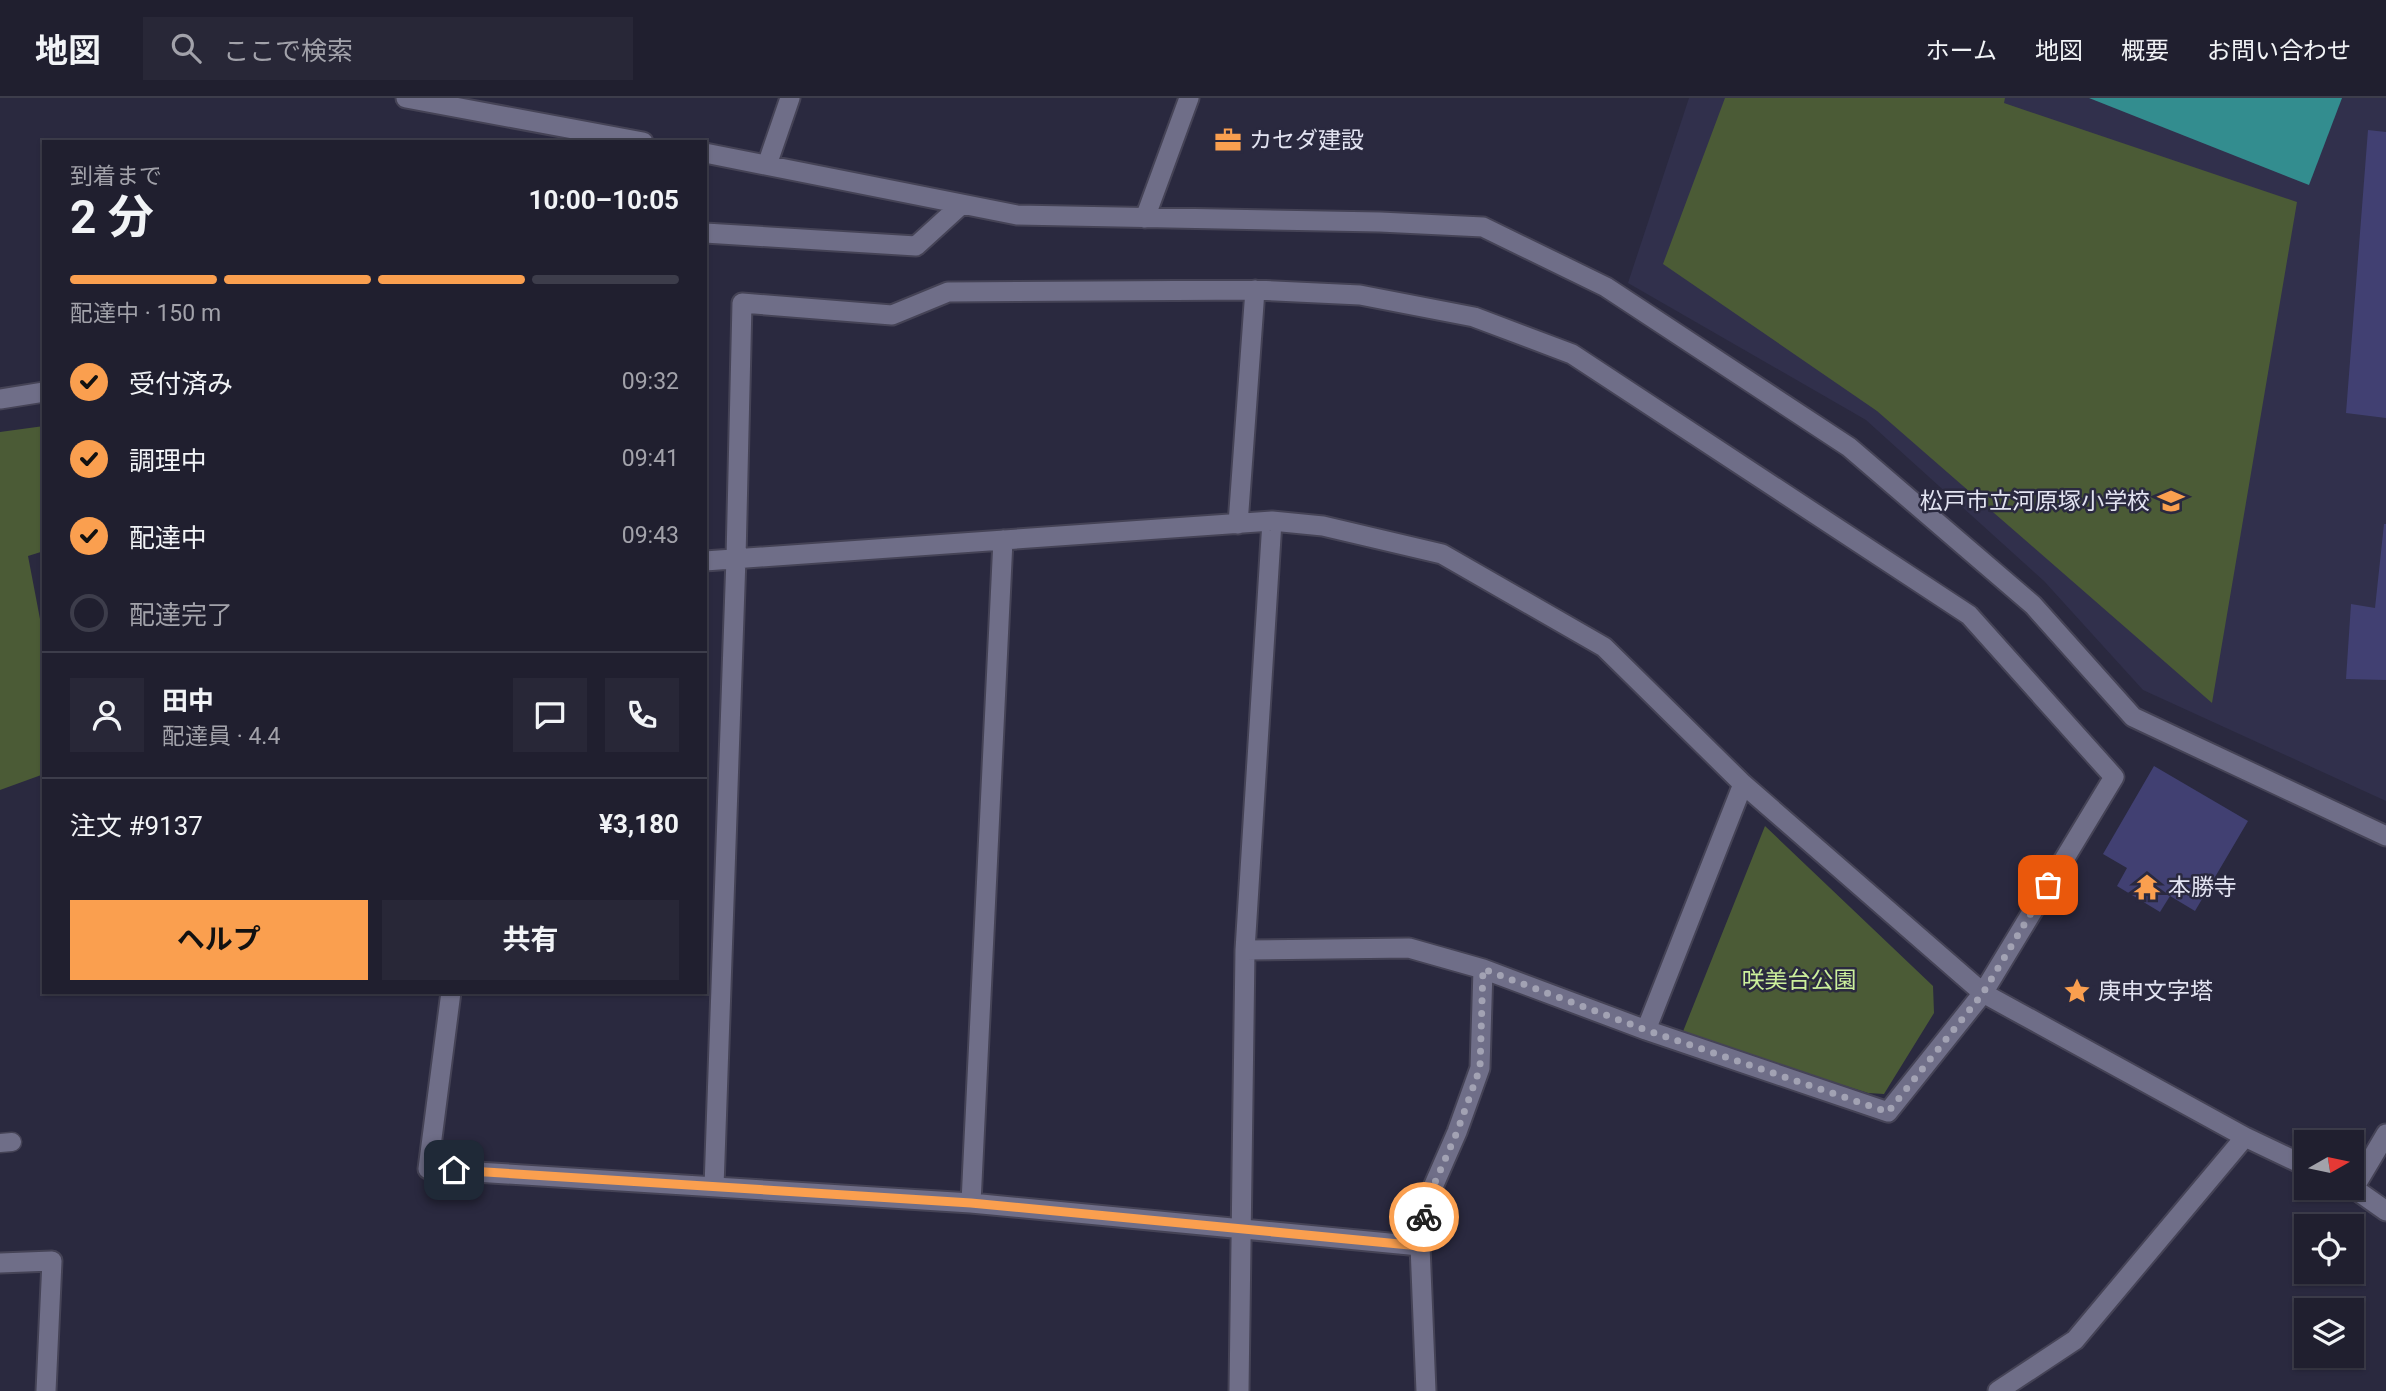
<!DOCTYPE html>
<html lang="ja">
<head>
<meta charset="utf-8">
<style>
  :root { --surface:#201f2f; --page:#282737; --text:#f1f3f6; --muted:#a2a2aa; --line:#3d3d4b; --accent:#fa9f4f }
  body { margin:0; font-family:Roboto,"Noto Sans JP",sans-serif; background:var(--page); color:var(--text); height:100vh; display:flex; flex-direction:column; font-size:26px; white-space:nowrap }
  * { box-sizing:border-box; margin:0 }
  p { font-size:23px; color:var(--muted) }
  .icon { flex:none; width:38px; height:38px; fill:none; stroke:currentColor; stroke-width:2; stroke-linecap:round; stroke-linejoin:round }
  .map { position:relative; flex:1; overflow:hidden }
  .side { position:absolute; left:42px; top:42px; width:665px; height:854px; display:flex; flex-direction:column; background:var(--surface); border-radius:0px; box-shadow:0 2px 5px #0004,0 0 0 2px var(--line) }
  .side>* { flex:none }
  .needle { width:46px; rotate:81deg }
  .tools { position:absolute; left:2294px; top:1032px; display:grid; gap:14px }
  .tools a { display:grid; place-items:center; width:70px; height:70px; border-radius:0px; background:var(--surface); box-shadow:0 2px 5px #0004,0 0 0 2px var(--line); font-size:35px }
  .pin { position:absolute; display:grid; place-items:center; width:60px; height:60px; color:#fff; margin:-30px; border-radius:14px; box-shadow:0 4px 10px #0006 }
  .courier { position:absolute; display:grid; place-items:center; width:70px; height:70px; margin:-35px; border:5px solid #fa9f4f; border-radius:50%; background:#fff; color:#222; box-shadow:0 2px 9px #0007 }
  .head em { font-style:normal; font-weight:700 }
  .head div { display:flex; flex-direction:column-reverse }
  .head { display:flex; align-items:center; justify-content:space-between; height:119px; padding:0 28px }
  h1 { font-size:46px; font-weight:700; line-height:52px }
  .bar { display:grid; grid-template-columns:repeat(4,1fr); gap:10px 7px; align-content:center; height:84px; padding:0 28px }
  .bar i { height:9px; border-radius:5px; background:var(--line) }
  .bar .current { background:var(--accent) }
  .bar p { grid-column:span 4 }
  .line { display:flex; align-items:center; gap:18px; padding:0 28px; border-top:2px solid var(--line) }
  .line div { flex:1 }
  .round { display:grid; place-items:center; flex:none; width:74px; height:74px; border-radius:0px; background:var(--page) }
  ol { padding:0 28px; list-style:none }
  li { display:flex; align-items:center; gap:21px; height:77px }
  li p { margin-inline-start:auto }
  li .icon { padding:7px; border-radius:50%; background:var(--accent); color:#111; stroke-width:4 }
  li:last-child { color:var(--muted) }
  li i { width:38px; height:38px; border:4px solid var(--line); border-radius:50% }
  .primary-button { display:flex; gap:14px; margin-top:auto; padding:14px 28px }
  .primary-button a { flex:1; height:80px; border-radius:0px; background:var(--accent); color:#111; font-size:28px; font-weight:700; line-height:80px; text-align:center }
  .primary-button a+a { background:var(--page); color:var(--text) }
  header { display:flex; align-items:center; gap:42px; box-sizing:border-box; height:98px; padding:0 35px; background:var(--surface); border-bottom:2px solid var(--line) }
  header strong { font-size:33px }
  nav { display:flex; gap:38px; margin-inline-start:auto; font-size:24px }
  .search { width:490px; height:63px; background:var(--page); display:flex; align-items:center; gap:18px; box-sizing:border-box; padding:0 24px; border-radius:0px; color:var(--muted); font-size:26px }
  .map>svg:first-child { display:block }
  .built { fill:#31304c }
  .green { fill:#4b5b36 }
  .water { fill:#338d8f }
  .building { fill:#414072 }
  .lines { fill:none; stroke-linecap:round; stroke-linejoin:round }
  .service-casing { stroke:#454356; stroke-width:21 }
  .minor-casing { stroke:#454356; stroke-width:23 }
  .service { stroke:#6f6e88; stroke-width:18 }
  .minor { stroke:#6f6e88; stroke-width:19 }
  .done { stroke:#a2a2b3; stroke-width:7; stroke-dasharray:0 12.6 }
  .route { stroke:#fa9f4f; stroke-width:9 }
  .labels { text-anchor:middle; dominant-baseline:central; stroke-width:5; stroke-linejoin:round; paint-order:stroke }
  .poi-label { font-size:23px; fill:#e2e3f1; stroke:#2a293f; text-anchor:start }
  .park-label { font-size:23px; fill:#ccf09c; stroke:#2a293f }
</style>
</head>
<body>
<header>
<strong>地図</strong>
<div class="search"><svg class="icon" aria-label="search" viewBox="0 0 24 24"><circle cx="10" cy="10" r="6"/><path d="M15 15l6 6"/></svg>ここで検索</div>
<nav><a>ホーム</a><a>地図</a><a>概要</a><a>お問い合わせ</a></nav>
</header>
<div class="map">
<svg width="2386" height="1293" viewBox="0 0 2386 1293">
  <rect width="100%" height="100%" fill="#2a293f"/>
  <path class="built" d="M1689 0H2386V703L2143 592 2044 483 1866 322 1628 185Z"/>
  <path class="green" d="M1725 0H2005L2004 5 2297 104 2212 605 1877 313 1663 166Z
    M44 328V453L28 458 44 542V676L0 692V334Z
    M1765 728 1933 888 1934 915 1884 996 1868 995 1682 936Z"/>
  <path class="water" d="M2089 0H2342L2309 87Z"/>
  <path class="building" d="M2368 32 2386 34V320L2346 315Z
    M2384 426H2386V582L2346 581 2351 506 2375 510Z
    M2154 668 2248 723 2195 813 2170 798 2160 814 2117 788 2127 770 2103 756Z"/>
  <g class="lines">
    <g class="service-casing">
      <path id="service" d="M0 1045 12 1044"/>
    </g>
    <g class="minor-casing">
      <path id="minor" d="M406 0 643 44
        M705 55 1017 117 1380 124 1483 129 1606 189 1849 349 2033 507 2133 619 2386 738
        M767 67 790 0
        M1145 120 1189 0
        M705 135 916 148 961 107
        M0 301 44 294
        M1238 426 1255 192
        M705 463 1272 423 1323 428 1442 456 1604 549 1743 686 1983 895 2245 1039 2306 1068
        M451 894 428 1071 971 1105 1420 1148
        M1646 932 1743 686
        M714 1089 736 460 742 205 892 217 948 194 1255 192 1360 197 1474 219 1572 256 1969 517 2114 679 1983 895 1888 1014 1646 932 1483 871 1409 850 1245 852 1272 423
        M2352 1089 2386 1113
        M2354 1090 2386 1036
        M971 1105 1003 442
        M0 1165 52 1163 46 1293
        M1239 1293 1245 852
        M1426 1293 1420 1148 1426 1105 1457 1034 1480 970 1483 871
        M1998 1293 2075 1242 2245 1039"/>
    </g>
    <use href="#service" class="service"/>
    <use href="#minor" class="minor"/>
  </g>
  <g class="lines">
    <path class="done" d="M1424 1119 1426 1105 1457 1034 1480 970 1483 871 1646 932 1888 1014 1983 895 2048 787"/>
    <path class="route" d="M454 1072 971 1105 1420 1148 1424 1119"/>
  </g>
  <defs>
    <g id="office-bare" transform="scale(2.1)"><path d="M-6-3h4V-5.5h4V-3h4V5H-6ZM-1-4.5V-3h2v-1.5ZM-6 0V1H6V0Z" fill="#fa9f4f" stroke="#2a293f" stroke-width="2.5" paint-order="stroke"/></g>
    <g id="school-bare" transform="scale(2.1)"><path d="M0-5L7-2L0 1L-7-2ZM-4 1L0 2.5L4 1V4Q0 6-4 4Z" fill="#fa9f4f" stroke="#2a293f" stroke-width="2.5" paint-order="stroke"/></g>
    <g id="temple-bare" transform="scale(2.1)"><path d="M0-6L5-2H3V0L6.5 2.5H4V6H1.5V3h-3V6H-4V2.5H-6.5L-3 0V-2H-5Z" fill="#fa9f4f" stroke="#2a293f" stroke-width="2.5" paint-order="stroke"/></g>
    <g id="sight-bare" transform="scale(2.1)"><path d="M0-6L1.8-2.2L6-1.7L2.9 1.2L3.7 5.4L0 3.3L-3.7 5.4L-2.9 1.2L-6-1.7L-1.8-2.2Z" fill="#fa9f4f" stroke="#2a293f" stroke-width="2.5" paint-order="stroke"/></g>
  </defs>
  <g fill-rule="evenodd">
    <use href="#office-bare" x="1228" y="42"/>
    <use href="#school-bare" x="2171" y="403"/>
    <use href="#temple-bare" x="2147" y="789"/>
    <use href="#sight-bare" x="2077" y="893"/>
  </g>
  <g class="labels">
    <g class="poi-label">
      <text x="1249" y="42">カセダ建設</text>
      <text x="2150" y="403" text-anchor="end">松戸市立河原塚小学校</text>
      <text x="2168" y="789">本勝寺</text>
      <text x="2098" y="893">庚申文字塔</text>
    </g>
    <g class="park-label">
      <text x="1799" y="882">咲美台公園</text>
    </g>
  </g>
</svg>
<div class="tools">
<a><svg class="needle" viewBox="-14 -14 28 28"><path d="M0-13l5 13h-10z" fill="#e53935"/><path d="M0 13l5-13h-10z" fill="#a2a2aa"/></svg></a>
<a><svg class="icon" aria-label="locate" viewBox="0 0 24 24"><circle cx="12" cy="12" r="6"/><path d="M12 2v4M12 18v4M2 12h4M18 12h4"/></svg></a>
<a><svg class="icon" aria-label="layers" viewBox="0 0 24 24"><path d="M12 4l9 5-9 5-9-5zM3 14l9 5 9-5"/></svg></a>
</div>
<div class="pin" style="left:2048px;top:787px;background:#ea580c"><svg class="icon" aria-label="bag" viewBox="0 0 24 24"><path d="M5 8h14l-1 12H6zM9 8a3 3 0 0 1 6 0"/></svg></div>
<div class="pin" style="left:454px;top:1072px;background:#1f2937"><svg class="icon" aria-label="home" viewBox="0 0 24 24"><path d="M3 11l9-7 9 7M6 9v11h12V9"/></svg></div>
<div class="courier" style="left:1424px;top:1119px"><svg class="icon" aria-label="bike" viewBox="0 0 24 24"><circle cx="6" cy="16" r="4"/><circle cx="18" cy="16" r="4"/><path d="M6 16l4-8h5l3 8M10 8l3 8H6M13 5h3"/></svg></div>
<section class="side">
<div class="head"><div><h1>2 分</h1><p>到着まで</p></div><em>10:00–10:05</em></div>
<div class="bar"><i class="current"></i><i class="current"></i><i class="current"></i><i></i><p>配達中 · 150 m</p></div>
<ol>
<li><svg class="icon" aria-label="check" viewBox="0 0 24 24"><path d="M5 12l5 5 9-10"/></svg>受付済み<p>09:32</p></li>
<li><svg class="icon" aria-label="check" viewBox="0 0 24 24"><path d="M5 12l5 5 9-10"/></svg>調理中<p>09:41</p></li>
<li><svg class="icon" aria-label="check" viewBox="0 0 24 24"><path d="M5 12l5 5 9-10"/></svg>配達中<p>09:43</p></li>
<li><i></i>配達完了</li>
</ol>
<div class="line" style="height:126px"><a class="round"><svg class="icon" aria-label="person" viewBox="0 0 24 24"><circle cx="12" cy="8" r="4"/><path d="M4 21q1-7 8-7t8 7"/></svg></a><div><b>田中</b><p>配達員 · 4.4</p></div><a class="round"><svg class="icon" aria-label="chat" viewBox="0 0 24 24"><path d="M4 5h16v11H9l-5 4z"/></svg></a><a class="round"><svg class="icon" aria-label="phone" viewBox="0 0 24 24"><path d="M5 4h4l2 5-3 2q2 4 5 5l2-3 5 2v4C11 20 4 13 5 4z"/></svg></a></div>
<div class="line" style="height:91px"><div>注文 #9137</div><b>¥3,180</b></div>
<div class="primary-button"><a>ヘルプ</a><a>共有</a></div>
</section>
</div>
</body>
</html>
